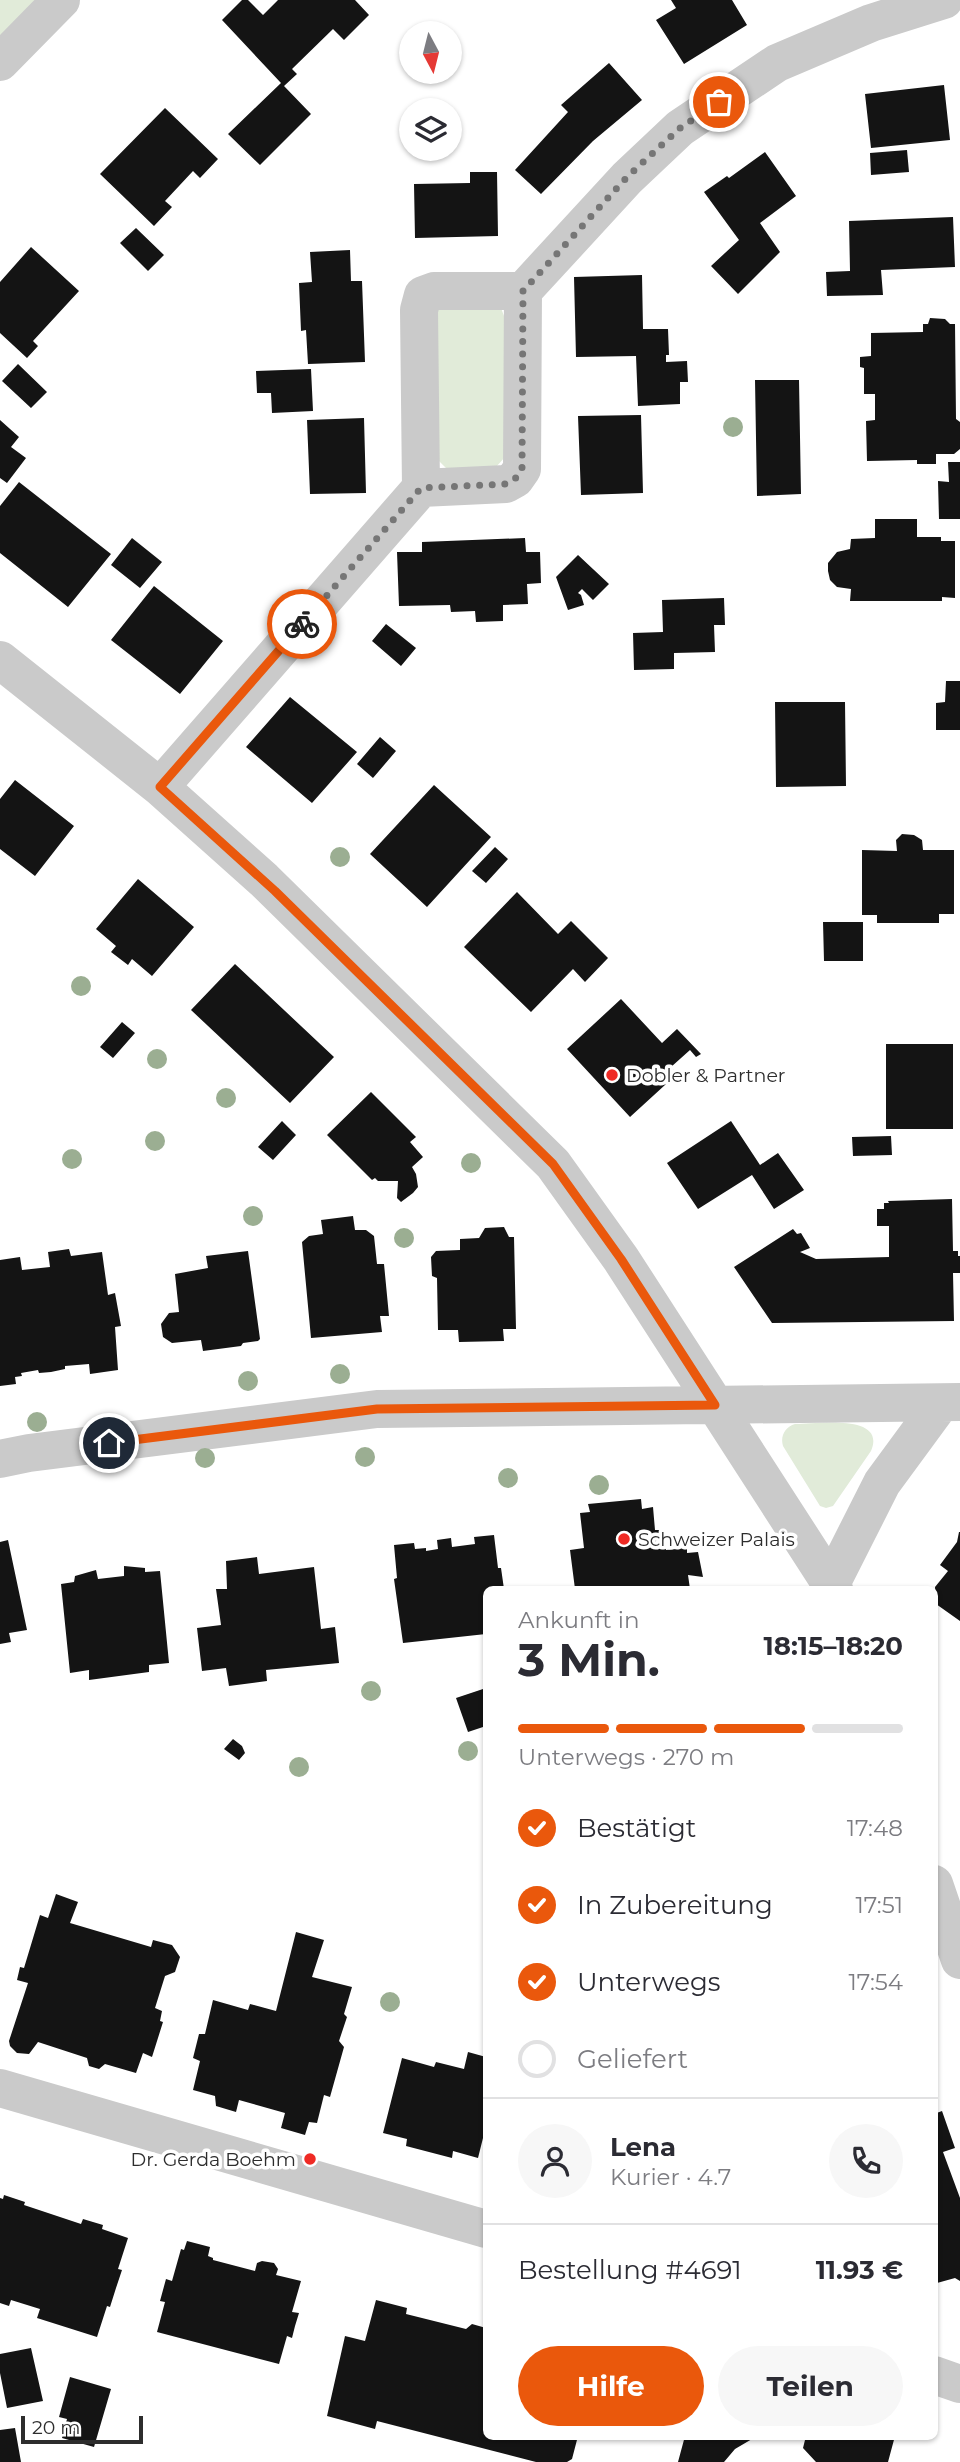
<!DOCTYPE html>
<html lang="de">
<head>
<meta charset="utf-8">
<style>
  :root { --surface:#fff; --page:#f7f7f7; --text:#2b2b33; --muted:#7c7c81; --line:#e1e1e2; --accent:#ea580c }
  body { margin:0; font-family:Montserrat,sans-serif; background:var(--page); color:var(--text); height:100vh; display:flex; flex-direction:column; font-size:26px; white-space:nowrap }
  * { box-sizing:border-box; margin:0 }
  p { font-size:23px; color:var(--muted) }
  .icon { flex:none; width:38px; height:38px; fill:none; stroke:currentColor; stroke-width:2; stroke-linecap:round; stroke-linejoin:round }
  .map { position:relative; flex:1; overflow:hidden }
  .sheet { position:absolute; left:483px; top:1586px; width:455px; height:854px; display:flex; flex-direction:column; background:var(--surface); border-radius:10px; box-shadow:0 2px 5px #0004 }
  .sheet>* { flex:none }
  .needle { width:46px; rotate:173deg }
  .tools { position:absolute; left:399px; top:21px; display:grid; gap:14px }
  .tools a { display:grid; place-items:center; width:63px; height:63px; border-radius:50%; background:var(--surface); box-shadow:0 2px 5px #0004; font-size:35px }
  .scale { position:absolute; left:21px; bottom:18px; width:122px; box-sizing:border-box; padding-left:7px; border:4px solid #2d2d2d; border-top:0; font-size:19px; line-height:24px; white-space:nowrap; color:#2d2d2d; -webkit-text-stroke:5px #fff; paint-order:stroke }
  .pin { position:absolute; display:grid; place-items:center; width:60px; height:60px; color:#fff; margin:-30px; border:4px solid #fff; border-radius:50%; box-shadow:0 2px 7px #0007 }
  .courier { position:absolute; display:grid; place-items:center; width:70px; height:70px; margin:-35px; border:5px solid #ea580c; border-radius:50%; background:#fff; color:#222; box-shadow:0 2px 9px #0007 }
  .overview em { font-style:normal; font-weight:700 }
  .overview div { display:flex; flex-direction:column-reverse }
  .overview { display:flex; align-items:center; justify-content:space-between; height:119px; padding:0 35px }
  h1 { font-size:46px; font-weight:700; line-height:52px }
  .bar { display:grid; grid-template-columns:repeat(4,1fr); gap:10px 7px; align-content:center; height:84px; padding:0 35px }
  .bar i { height:9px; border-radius:5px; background:var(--line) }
  .bar .on { background:var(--accent) }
  .bar p { grid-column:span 4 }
  .line { display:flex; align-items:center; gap:18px; padding:0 35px; border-top:2px solid var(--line) }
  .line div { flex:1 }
  .round { display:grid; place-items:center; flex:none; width:74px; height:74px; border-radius:37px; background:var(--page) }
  ol { padding:0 35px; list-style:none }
  li { display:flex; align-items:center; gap:21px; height:77px }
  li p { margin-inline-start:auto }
  li .icon { padding:7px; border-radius:50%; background:var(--accent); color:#fff; stroke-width:4 }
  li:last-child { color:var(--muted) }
  li i { width:38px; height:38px; border:4px solid var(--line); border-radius:50% }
  .action { display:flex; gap:14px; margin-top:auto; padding:14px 35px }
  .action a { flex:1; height:80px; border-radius:42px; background:var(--accent); color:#fff; font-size:28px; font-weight:700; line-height:80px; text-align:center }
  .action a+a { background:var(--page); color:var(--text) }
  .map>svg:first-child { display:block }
  .green { fill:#e1ebd9 }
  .building { fill:#141414 }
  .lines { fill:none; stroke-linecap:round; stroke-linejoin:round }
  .minor { stroke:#cacaca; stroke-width:38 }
  .tree { fill:#9bae92 }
  .done { stroke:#767676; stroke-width:7; stroke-dasharray:0 12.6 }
  .route { stroke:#ea580c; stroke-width:9 }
  .poi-dot { fill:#ef2a24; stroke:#fff; stroke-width:2.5 }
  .labels { text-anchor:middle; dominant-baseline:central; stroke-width:7; stroke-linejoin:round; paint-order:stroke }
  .poi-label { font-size:19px; fill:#2d2d2d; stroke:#fff; text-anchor:start }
</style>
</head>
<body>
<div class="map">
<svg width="960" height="2462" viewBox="0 0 960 2462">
  <rect width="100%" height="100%" fill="#fff"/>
  <path class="green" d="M0 0H39L0 41Z
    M439 308H501L504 316 505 457 496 467 447 469 436 458 433 321Z
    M795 1424C816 1424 887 1413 871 1451L833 1506 826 1508 820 1506 783 1446C780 1436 785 1427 795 1424Z"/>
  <path class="building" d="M242 0H248L263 15 278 0H355L369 15 344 40 333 29 292 69 297 74 284 86 311 114 260 165 228 134 281 83 222 20Z
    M671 0H732L747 25 684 64 656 20 676 8Z
    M609 63 642 100 593 141 541 194 515 170 568 112 561 105Z
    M944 85 950 140 871 148 865 94Z
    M165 108 218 159 200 178 193 171 165 201 172 207 154 226 100 174Z
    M907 150 909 172 871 175 870 153Z
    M765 152 796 196 760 223 780 252 738 294 711 266 739 240 704 192 727 176 729 178Z
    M470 172H497L498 236 415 238 414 184 470 183Z
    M953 217 955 267 881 270 883 295 827 296 826 272 850 271 849 221Z
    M136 228 164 255 148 271 120 243Z
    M31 247 79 291 33 341 38 346 27 358 0 333V282Z
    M350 250 351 281H362L365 362 308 364 306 330 301 331 299 283 312 282 310 252Z
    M642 275 643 329H668L669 355H666V362L687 361 688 382H680V404L638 406 636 356 576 357 574 277Z
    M930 318 945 319 950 324H955L956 419 960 422V449L954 454H936V464H917V460L867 461 866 421 875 420V394H864V368L860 367V357L871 356V333L923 332V324H928Z
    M18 364 47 392 31 408 2 381Z
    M311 369 313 411 272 413 271 393H257L256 371Z
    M755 380H799L801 494 757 496Z
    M641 415 643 493 581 495 578 416Z
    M364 418 366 493 310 494 307 420Z
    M0 420 19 437 11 447 26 458 7 483 0 478Z
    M948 462H960V519H939L938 481 949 482Z
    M19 482 111 554 68 607 0 553V506Z
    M875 519H917V537H941V541H955V598L942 597V601H850L851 589 837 587 830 580 828 571V563L837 552 850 549 851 539 875 538Z
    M132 538 162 562 140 588 111 565Z
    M525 538 526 552H540L541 583 527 584 528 604 503 605V621L476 622 475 611 451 612 450 605 399 606 397 552H422V542Z
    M578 555 609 584 593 600 582 589 578 593 581 595 584 605 568 610 556 577Z
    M154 586 223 641 180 694 111 640Z
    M724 598 725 625H714L715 652 674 653V669L634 670 633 633 663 632 662 600Z
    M386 624 416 648 401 666 372 641Z
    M946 681H960V730H936V703L945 702Z
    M290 697 357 752 312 803 246 747Z
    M775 702H845L846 786 776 787Z
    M380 737 396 751 373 778 357 764Z
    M15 780 74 826 35 876 0 849V799Z
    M434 785 491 837 427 907 370 854Z
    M902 834 914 835 922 840 923 850H954V914H939V923H877V915H862V850L897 851 896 840Z
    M495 847 508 859 486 883 472 871Z
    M138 879 194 927 152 976 132 959 128 965 111 952 116 946 96 929Z
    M517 892 558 934 571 921 608 958 585 982 573 969 531 1012 464 947Z
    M823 922H863V961H824Z
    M235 964 334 1057 290 1103 191 1010Z
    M621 999 662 1043 677 1029 701 1054 696 1057 690 1050 671 1067 677 1074 630 1117 567 1049Z
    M122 1022 135 1033 113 1058 100 1047Z
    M886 1044H953V1129H886Z
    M371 1092 416 1137 410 1142 423 1157 412 1167 416 1174 418 1187 413 1193 401 1202 397 1198 398 1181H378L375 1178 372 1180 327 1135Z
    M282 1121 296 1135 273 1160 258 1147Z
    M731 1121 760 1165 778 1153 804 1190 774 1209 752 1175 698 1209 667 1163Z
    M891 1136 892 1155 853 1156 852 1137Z
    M952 1199 953 1251H958V1256H960V1273H953L954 1321 772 1323 734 1267 793 1229 797 1234 801 1233 810 1248 800 1252 816 1259 889 1257V1226H877V1209H884V1203H889L888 1201Z
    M353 1216 355 1230H366L374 1236 377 1264H384L389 1316H380L382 1332 311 1338 302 1242 309 1236 323 1234 321 1220Z
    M504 1227 509 1237H514L516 1329H503L504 1341 459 1342 458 1330H438L437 1278 432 1276 431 1257 436 1251 460 1250V1239L479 1238 485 1228Z
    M69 1249 71 1256 102 1252 108 1295 115 1293 121 1326 115 1327 118 1370 90 1374 89 1364 65 1366V1369L51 1372 39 1373 38 1370 21 1373 22 1376 15 1377 16 1384 0 1386V1260L20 1257 22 1270 50 1267 48 1252Z
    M248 1251 260 1339 258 1341 243 1343 241 1346 203 1351 201 1340 172 1343 163 1337 161 1324 169 1313 179 1312 175 1274 208 1268 206 1256Z
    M641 1499 642 1509 653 1507 655 1530H664L666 1550 687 1548V1553L698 1552 703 1577 688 1575 690 1589H575L570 1550 584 1548 580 1513 590 1512 588 1504Z
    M959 1532H960V1621L936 1604 935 1587 948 1571 940 1565 957 1542Z
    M494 1535 498 1568H501L504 1589H486V1634L403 1643 394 1579 397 1578 394 1545 414 1543 415 1549 426 1548V1551L438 1549 437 1540 451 1538 452 1547 475 1544 474 1537Z
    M8 1540 27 1630 9 1633 11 1642 0 1644V1542Z
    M257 1557 259 1574 314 1567 321 1629 335 1627 339 1663 266 1670 267 1681 229 1686 226 1668 202 1671 197 1628 221 1625 216 1589H227L226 1561Z
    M124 1566 145 1568V1572L160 1571 169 1663 149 1665V1672L89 1680V1670L70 1673 61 1584 74 1582 75 1576 96 1570 98 1579 124 1576Z
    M486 1688V1726L468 1732 456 1698Z
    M233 1739 242 1746 245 1753 239 1760 224 1749Z
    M56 1894 78 1902 70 1923 151 1947 153 1940 172 1945 180 1957 175 1972 165 1976 155 2008 162 2011 160 2021 163 2022 152 2057 143 2053 136 2073 105 2064 99 2069 89 2066 87 2058 38 2042 29 2054 17 2053 10 2046 9 2041 28 1983 17 1980 20 1967 24 1968 40 1915 48 1918Z
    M296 1932 324 1940 312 1977 352 1987 344 2014 347 2017 339 2041 344 2047 330 2097 324 2095 317 2123 309 2122 305 2135 281 2128 285 2113 239 2100 236 2112 216 2106 215 2096 193 2090 200 2061 193 2058 199 2034H205L213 2000 248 2010 250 2004 276 2011Z
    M468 2052 486 2057V2126L478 2158 453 2151 452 2158 406 2146 407 2139 383 2133 402 2058 434 2067 436 2062 464 2069Z
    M942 2111 955 2148 943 2152 960 2198V2281L955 2278 937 2283 934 2277V2114Z
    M4 2195 25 2202 24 2205 81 2224 83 2219 103 2225 102 2229 128 2238 118 2269 122 2270 116 2288 110 2307 107 2306 97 2337 37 2318 40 2309 11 2300 9 2306 0 2303V2198L3 2199Z
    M187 2241 210 2247 208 2256 213 2258V2260L255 2271 257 2263 262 2261 274 2263 278 2269 276 2275 301 2281 292 2312 299 2313 295 2326 292 2338 287 2336 279 2364 157 2332 165 2302 160 2301 166 2279 172 2281 181 2249 184 2250Z
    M376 2300 407 2308 406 2314 466 2329 472 2324 486 2328V2436H578L572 2459 567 2462H536L377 2421 375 2429 327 2416 345 2336 365 2341Z
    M31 2348 43 2401 7 2408 0 2373V2354Z
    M70 2377 111 2389 94 2447 62 2438 67 2419 59 2417Z
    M15 2428 21 2462H0V2430Z
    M685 2436H760L761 2437 752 2439 735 2449 724 2462H678Z
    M797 2436H895L888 2462H816L803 2448 805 2440Z"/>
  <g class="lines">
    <path class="minor" d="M0 62 61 0
      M523 291H434L423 295 419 310 421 488 506 484 515 479 522 469 523 291 627 178 680 128 777 63 871 23 944 0
      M0 660 160 787 264 880 553 1164 621 1259 834 1589
      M160 787 421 488
      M0 1459 29 1453 377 1409 960 1402
      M832 1582 882 1483 940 1404
      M934 1884 960 1960
      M0 2088 486 2229
      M934 2375 960 2384"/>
  </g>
  <g class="tree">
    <circle cx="733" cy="427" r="10"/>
    <circle cx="340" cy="857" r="10"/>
    <circle cx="81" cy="986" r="10"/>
    <circle cx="157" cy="1059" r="10"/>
    <circle cx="226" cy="1098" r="10"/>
    <circle cx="155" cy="1141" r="10"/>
    <circle cx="72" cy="1159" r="10"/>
    <circle cx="471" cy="1163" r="10"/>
    <circle cx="253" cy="1216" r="10"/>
    <circle cx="404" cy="1238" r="10"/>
    <circle cx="340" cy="1374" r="10"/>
    <circle cx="248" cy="1381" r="10"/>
    <circle cx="37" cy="1422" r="10"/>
    <circle cx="365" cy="1457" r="10"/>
    <circle cx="205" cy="1458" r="10"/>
    <circle cx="508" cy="1478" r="10"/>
    <circle cx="599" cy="1485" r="10"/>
    <circle cx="371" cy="1691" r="10"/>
    <circle cx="468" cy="1751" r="10"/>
    <circle cx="299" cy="1767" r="10"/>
    <circle cx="390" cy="2002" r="10"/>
  </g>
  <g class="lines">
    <path class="done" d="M302 624 421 488 506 484 515 479 522 469 523 291 627 177 680 128 719 102"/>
    <path class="route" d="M109 1443 377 1409 715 1405 621 1259 553 1164 275 891 160 787 302 624"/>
  </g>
  <g class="poi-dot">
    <circle cx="612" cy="1075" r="7"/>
    <circle cx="624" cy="1539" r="7"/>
    <circle cx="310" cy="2159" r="7"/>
  </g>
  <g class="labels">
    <g class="poi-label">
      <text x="626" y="1075">Dobler &amp; Partner</text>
      <text x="638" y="1539">Schweizer Palais</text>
      <text x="296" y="2159" text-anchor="end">Dr. Gerda Boehm</text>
    </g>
  </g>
</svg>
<div class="tools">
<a><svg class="needle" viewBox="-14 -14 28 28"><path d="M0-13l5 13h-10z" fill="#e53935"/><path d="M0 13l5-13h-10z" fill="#7c7c81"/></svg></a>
<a><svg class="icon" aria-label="layers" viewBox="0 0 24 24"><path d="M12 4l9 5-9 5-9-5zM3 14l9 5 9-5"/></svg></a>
</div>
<div class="scale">20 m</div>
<div class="pin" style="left:719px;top:102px;background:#ea580c"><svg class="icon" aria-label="bag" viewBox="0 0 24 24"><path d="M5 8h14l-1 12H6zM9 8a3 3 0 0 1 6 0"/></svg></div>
<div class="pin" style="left:109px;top:1443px;background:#1f2937"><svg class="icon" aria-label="home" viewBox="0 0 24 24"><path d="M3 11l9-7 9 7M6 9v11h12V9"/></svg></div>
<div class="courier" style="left:302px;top:624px"><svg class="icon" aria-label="bike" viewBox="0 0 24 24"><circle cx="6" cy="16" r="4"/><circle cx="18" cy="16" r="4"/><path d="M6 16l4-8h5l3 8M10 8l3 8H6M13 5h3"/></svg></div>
<section class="sheet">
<div class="overview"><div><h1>3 Min.</h1><p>Ankunft in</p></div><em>18:15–18:20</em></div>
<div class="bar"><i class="on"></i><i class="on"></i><i class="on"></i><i></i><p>Unterwegs · 270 m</p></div>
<ol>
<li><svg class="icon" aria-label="check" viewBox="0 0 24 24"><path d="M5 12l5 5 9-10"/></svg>Bestätigt<p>17:48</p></li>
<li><svg class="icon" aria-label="check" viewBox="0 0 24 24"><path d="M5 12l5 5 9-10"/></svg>In Zubereitung<p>17:51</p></li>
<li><svg class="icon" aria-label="check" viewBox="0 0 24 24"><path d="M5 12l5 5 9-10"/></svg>Unterwegs<p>17:54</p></li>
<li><i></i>Geliefert</li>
</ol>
<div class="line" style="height:126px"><a class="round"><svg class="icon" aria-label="person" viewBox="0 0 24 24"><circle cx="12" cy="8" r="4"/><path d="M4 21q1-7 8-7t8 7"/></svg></a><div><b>Lena</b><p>Kurier · 4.7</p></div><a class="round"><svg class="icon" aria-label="phone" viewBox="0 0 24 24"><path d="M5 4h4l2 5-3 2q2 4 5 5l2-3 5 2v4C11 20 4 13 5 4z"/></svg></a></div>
<div class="line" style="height:91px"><div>Bestellung #4691</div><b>11.93 €</b></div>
<div class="action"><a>Hilfe</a><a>Teilen</a></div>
</section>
</div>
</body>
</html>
